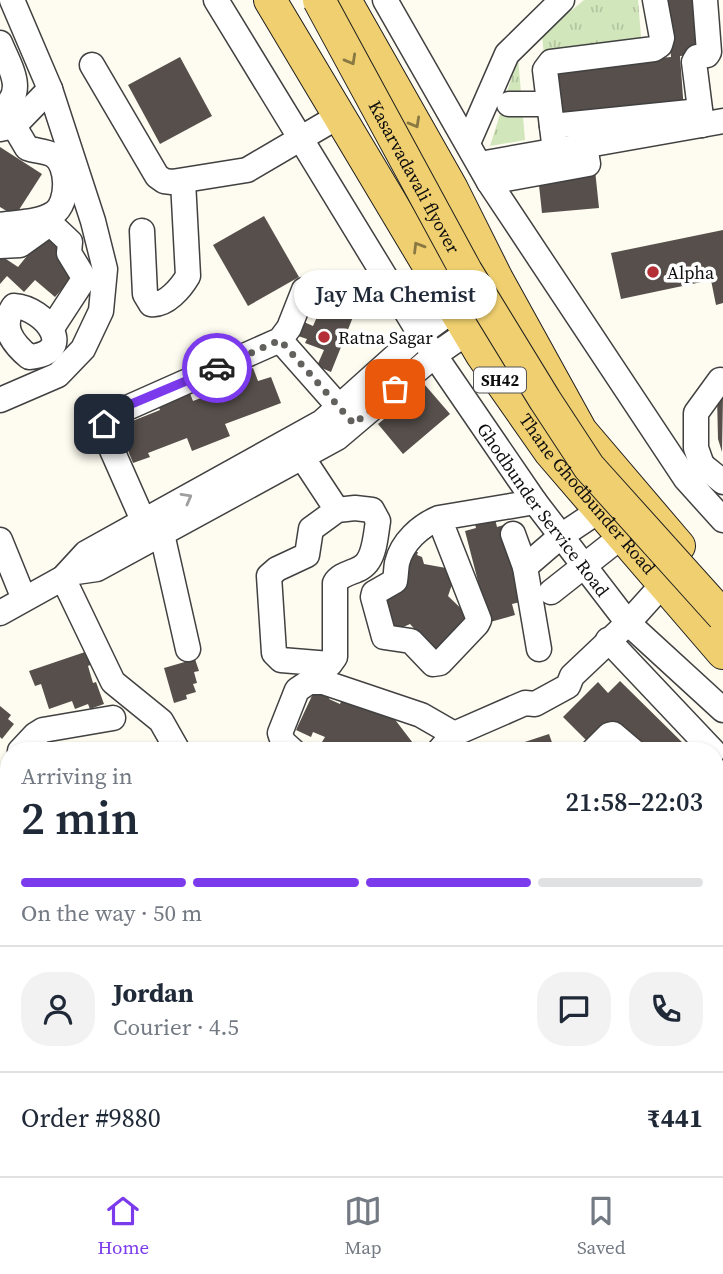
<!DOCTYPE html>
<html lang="en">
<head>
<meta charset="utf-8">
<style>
  :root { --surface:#fff; --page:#f2f2f3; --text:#1f2937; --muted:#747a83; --line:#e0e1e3; --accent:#7c3aed }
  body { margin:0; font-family:"Source Serif 4",serif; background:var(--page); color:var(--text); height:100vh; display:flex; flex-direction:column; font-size:26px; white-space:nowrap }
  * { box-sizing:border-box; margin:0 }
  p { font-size:23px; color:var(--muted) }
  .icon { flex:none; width:38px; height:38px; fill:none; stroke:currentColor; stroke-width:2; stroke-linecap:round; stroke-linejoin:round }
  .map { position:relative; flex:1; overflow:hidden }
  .panel { position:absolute; left:0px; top:742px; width:724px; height:434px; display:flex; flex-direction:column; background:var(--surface); border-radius:28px 28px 0 0; box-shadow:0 2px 5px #0004 }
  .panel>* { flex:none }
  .pin { position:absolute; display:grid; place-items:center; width:60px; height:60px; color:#fff; margin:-30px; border-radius:14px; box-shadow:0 4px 10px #0006 }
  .courier { position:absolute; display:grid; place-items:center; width:70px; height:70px; margin:-35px; border:5px solid #7c3aed; border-radius:50%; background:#fff; color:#222; box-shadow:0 2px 9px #0007 }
  .bubble { position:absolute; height:49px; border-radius:24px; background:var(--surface); box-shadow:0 2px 5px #0004; font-size:23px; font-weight:600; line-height:49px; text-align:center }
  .head em { font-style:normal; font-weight:600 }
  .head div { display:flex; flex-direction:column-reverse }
  .head { display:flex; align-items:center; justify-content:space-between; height:119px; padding:0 21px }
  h1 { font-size:46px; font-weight:600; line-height:52px }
  .bar { display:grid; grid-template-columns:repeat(4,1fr); gap:10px 7px; align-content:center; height:84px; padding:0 21px }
  .bar i { height:9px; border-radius:5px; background:var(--line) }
  .bar .current { background:var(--accent) }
  .bar p { grid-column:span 4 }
  .line { display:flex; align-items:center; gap:18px; padding:0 21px; border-top:2px solid var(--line) }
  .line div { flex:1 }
  .round { display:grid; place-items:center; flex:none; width:74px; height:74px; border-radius:28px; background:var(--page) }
  .menu { display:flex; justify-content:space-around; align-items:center; height:98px; border-top:2px solid var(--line); background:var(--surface); font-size:19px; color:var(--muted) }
  .menu a { display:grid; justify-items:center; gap:4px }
  .menu .current { color:var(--accent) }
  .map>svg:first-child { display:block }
  .park { fill:url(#park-tufts) }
  .building { fill:#564f4b }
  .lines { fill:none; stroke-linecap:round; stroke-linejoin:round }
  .minor-casing { stroke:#414141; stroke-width:27 }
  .major-casing { stroke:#1f1f1f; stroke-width:34 }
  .minor { stroke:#fff; stroke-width:24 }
  .major { stroke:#efcf6f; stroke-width:32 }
  .major-bridge-casing { stroke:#1f1f1f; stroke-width:34; stroke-linecap:butt }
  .major-bridge { stroke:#efcf6f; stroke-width:32 }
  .oneway { stroke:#8a7843 }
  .oneway2 { stroke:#9f9f9f }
  .done { stroke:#62615d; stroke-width:7; stroke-dasharray:0 12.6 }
  .route { stroke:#7c3aed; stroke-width:9 }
  .poi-dot { fill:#b42f36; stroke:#fff; stroke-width:2.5 }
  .labels { text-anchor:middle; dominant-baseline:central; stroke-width:7; stroke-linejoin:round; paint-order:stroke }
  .shield { fill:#fff; stroke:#565656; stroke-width:2 }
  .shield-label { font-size:16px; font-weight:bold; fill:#0e0e0e }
  .street-label { font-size:18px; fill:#0e0e0e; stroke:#fff }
  .poi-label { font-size:18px; fill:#0e0e0e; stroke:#fff; text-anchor:start }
</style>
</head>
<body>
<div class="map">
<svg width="723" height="1176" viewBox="0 0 723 1176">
  <defs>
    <pattern id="park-tufts" width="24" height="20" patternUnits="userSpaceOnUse" patternTransform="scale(1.75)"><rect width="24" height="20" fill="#d2e6bb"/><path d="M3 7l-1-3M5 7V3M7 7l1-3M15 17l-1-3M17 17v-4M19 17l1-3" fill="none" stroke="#b3c4a0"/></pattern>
  </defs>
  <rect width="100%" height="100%" fill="#fefbf0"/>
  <path class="park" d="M584 0H638L642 48 544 56 542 35Z
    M518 57 525 140 490 146Z"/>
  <path class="building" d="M666 0H700L704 54 680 56 684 111 557 120 553 67 671 57Z
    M180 57 212 116 160 144 128 85Z
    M0 147 42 174 15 216 0 207Z
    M595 170 599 208 542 213 538 176Z
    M264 216 299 277 248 306 213 245Z
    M49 229 78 271 55 297 35 280 24 292 7 276 0 284V255L18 267Z
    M723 230V303L716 305 711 280 621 299 611 253Z
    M341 300 357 307 331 372 317 366 324 350 305 343 307 339 298 336 304 322 313 326 317 317 307 313 311 302 337 312Z
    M253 368 258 381 271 377 281 403 225 424 230 436 192 451 187 438 148 453 150 457 133 463 125 443 131 440 125 424 160 410 155 398 187 386 193 401 219 391 216 382Z
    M425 385 450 414 403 454 378 424Z
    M717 396H723L722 452 718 439Z
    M495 519 497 527 504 525 524 601 512 604 515 615 483 624 474 591 480 589 465 531 476 528 475 524Z
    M410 552H418L417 555 422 557 424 564 457 570 448 596 473 620 439 656 410 624 390 633 379 593Z
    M88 651 92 664 88 666 93 683 96 682 104 704 90 709 88 704 75 709 72 701 49 709 41 684 35 686 29 671Z
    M195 659 199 671 194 672 197 683 193 684 196 692 186 695 187 699 174 703 164 668Z
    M620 681 691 751H636L589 743 563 717 598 682 608 693Z
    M317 685 332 692 329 699 340 704 343 697 393 717 416 747 414 751H340L322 742 325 737 313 732 311 737 296 730Z
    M0 706 11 715 8 719 14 724 2 739 0 737Z
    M549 734 555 751H500V750Z
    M9 793V822L0 812 4 806 1 803Z
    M0 902 9 908V916L0 931Z"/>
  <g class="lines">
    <g class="minor-casing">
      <g id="minor">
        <path id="s1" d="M216 0 420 334 535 502 628 623 723 710"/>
        <path d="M385 0 489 182 686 479 723 520"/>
        <path d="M0 43C10 68 28 92 0 111"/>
        <path d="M92 65 157 176 164 181 172 182 247 170 339 116"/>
        <path d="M509 104H549"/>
        <path d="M702 125 694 62 697 57 707 55 709 52 705 0"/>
        <path d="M552 126 700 111"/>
        <path d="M0 129 14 126 50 89"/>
        <path d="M468 143 507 54 562 0"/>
        <path d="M555 151 545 70 551 62 654 49 660 45 662 38 655 0"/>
        <path d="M480 164 723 121"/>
        <path d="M489 182 588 164 585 146"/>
        <path d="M0 225C17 222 39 223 54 213 69 203 69 164 53 155 46 151 35 151 27 148L14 126"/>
        <path d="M142 231 145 294 151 304C166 306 181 288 188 276L183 181"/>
        <path d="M0 246 20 245 48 225H52L70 242 69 253 83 276 82 282 52 328"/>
        <path d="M14 306C46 308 78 353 29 357 11 342 0 326 14 306Z"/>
        <path d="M280 340 349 418"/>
        <path d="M0 400 58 375 83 349 101 311 105 269 93 221 50 89 12 0"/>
        <path d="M302 457 337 510 355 508 372 510 378 521C376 533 375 551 368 561 361 573 342 571 335 583V657L330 664 281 660 274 653 269 576 277 569 307 555 311 529 337 510"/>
        <path d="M702 465 696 448V413L720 380"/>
        <path d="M690 476 702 465 723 482"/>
        <path d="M439 518 479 620 477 624 440 663 433 664 411 641 384 637 373 597 374 593 395 581C396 575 396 569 397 563 402 542 420 526 439 518L535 502"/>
        <path d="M162 534 188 649"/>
        <path d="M513 534 525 567"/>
        <path d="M150 536 104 432V424L109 416 280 340 289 328 304 290"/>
        <path d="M0 540 24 599"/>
        <path d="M69 573 97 569 337 438 435 355 481 323"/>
        <path d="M63 578 113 682 161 721 178 751"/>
        <path d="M551 592 622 536"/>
        <path d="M0 613 63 578 86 553 322 422 420 334 467 300"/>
        <path d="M608 640 713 751"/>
        <path d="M539 649 525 567 561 536 600 510"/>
        <path d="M20 751 35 735 43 730 113 718"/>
        <path d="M293 751 283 742 280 733 297 690 309 682H323L421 715 454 734"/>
        <path d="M439 751 454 734 525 703 535 704 568 686 572 676 628 623 663 584"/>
        <path d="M593 751 609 735 613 734 633 751"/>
        <path d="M0 821 9 827"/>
        <path d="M0 889 9 890"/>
        <path d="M0 943 5 936 9 937"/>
        <path d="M716 1010 723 1001"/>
        <path d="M0 1085 9 1088"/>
        <path d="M716 1099 719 1120 723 1119"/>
        <path d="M208 1167 230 1176"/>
        <path d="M441 1167 445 1176"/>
        <path d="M636 1167H647"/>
        <path d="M526 1176 529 1167"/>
      </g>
    </g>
    <g class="major-casing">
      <g id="major">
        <path id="s2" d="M270 0 482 355 550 452 723 653"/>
        <path d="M345 0 452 189 497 279 581 431 679 546"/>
      </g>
    </g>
    <use href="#minor" class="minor"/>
    <use href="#major" class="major"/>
    <g class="major-bridge-casing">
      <g id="major-bridge">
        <path id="s3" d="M319 0 466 271 545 400 589 467 723 616"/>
      </g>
    </g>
    <use href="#major-bridge" class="major-bridge"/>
  </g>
  <defs><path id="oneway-chevron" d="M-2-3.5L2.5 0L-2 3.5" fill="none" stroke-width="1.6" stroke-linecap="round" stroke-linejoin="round" transform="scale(1.75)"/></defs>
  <g class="oneway">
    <use href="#oneway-chevron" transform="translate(351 60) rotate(61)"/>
    <use href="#oneway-chevron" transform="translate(415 123) rotate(61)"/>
    <use href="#oneway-chevron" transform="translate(418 247) rotate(-121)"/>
  </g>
  <use class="oneway2" href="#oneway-chevron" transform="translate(187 498) rotate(-29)"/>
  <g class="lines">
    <path class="done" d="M217 368 280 340 354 424 395 389"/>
    <path class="route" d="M104 424 109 416 117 410 217 368"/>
  </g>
  <g class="poi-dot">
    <circle cx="653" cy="272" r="7"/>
    <circle cx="324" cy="337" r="7"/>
  </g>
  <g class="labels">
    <rect class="shield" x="474" y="367.5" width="52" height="25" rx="5"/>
    <g class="shield-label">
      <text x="500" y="380">SH42</text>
    </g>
    <g class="street-label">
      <text stroke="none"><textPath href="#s3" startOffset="201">Kasarvadavali flyover</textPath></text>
      <text stroke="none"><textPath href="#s2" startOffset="588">Thane Ghodbunder Road</textPath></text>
      <text stroke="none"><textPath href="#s1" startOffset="606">Ghodbunder Service Road</textPath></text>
    </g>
    <g class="poi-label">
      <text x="667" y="272">Alpha</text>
      <text x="338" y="337">Ratna Sagar</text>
    </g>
  </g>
</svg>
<div class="pin" style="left:395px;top:389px;background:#ea580c"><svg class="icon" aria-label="bag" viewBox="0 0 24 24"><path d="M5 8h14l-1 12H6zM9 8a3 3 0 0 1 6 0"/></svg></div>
<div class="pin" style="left:104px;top:424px;background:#1f2937"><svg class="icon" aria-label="home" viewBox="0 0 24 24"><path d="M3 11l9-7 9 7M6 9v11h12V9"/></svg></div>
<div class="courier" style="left:217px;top:368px"><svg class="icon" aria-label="car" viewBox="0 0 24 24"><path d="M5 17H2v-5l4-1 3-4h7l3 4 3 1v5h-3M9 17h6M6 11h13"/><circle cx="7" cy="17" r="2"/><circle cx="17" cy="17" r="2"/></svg></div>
<div class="bubble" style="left:294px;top:270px;width:203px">Jay Ma Chemist</div>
<section class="panel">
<div class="head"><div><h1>2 min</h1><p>Arriving in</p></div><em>21:58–22:03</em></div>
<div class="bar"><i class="current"></i><i class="current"></i><i class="current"></i><i></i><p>On the way · 50 m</p></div>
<div class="line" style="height:126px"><a class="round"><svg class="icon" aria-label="person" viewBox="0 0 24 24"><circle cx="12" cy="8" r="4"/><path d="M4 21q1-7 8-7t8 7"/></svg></a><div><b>Jordan</b><p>Courier · 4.5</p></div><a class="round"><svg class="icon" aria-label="chat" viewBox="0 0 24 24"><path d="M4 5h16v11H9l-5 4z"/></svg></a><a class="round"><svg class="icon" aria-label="phone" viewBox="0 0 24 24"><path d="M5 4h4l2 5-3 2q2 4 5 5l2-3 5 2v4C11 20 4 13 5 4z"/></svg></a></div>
<div class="line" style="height:91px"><div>Order #9880</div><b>₹441</b></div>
</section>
</div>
<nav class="menu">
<a class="current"><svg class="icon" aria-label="home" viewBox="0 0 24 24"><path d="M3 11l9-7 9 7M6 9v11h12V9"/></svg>Home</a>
<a><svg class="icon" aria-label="map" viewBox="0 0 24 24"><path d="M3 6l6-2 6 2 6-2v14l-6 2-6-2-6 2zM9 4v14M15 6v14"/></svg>Map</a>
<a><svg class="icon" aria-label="saved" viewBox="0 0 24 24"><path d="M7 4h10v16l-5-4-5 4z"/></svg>Saved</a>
</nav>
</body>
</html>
